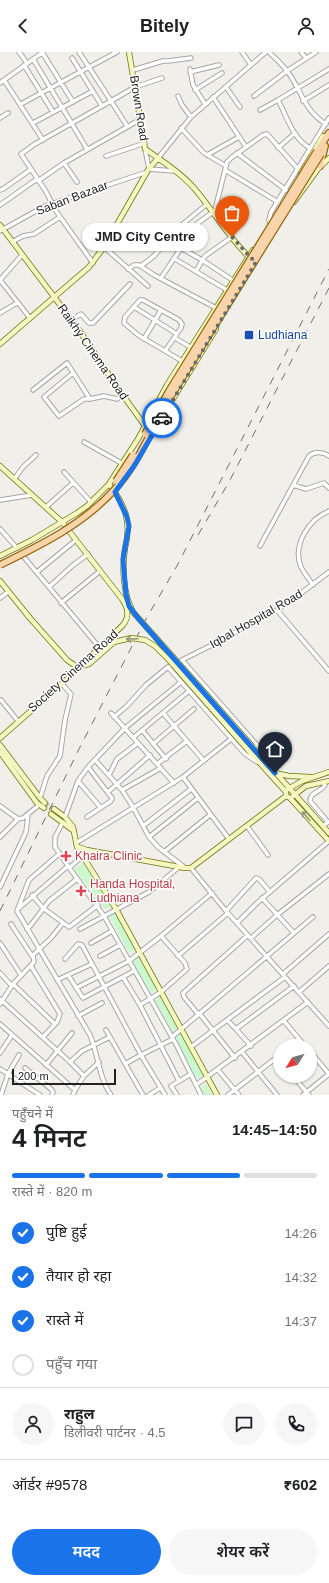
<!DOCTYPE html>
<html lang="hi">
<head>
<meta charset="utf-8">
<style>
  :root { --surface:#fff; --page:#f6f6f6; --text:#202124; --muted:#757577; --line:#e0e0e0; --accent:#1a73e8 }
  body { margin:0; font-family:Arial,"Noto Sans Devanagari",sans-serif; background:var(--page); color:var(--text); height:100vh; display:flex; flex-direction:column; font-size:15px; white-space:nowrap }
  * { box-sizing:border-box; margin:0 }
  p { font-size:13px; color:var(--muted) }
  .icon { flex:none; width:22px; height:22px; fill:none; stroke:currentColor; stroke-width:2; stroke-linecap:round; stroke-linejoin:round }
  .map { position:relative; height:1043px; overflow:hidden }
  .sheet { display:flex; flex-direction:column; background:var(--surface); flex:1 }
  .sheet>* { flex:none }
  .needle { width:26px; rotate:233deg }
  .tools { position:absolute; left:273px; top:987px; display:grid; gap:8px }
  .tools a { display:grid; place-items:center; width:44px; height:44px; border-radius:50%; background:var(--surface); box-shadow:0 1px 3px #0004; font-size:20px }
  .scale { position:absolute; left:12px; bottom:10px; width:104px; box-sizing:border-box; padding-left:4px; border:2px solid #222; border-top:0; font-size:11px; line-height:14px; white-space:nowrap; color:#222; -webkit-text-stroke:3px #fff; paint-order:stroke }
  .pin { position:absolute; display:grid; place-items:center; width:34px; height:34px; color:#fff; margin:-41px -17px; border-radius:50% 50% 50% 0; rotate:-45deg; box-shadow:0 0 4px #0007 }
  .pin .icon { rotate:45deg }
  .courier { position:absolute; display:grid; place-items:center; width:40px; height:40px; margin:-20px; border:3px solid #1a73e8; border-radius:50%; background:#fff; color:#222; box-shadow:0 1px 5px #0007 }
  .bubble { position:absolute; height:28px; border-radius:14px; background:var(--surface); box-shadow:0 1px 3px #0004; font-size:13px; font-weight:600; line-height:28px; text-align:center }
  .head em { font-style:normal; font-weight:600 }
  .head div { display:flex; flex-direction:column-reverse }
  .head { display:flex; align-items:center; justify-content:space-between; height:68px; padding:0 12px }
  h1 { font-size:26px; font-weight:600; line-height:30px }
  .bar { display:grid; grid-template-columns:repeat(4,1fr); gap:6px 4px; align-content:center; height:48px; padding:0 12px }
  .bar i { height:5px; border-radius:3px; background:var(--line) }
  .bar .active { background:var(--accent) }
  .bar p { grid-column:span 4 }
  .line { display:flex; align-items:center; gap:10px; padding:0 12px; border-top:1px solid var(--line) }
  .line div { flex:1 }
  .round { display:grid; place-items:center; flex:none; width:42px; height:42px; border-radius:21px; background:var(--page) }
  ol { padding:0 12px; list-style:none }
  li { display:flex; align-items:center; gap:12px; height:44px }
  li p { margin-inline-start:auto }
  li .icon { padding:4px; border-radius:50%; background:var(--accent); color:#fff; stroke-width:4 }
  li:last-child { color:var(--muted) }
  li i { width:22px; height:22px; border:2px solid var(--line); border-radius:50% }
  .primary-button { display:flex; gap:8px; margin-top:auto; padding:8px 12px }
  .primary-button a { flex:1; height:46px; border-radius:24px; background:var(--accent); color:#fff; font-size:16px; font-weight:600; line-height:46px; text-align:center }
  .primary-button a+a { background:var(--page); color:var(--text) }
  header { display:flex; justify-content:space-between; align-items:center; height:52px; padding:0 12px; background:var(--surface); font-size:18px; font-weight:600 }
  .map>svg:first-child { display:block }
  .park { fill:#cbf7ce }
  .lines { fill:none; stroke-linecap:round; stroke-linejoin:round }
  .secondary-tunnel { stroke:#c8c6c1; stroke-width:4.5; stroke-dasharray:4.5 2; stroke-linecap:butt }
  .street-casing { stroke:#a6a6a6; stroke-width:5.5 }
  .secondary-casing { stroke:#6c760c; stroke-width:6 }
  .primary-casing { stroke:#976609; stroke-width:8 }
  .street { stroke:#fff; stroke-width:3.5 }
  .secondary { stroke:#f5f7c2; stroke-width:4.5 }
  .primary { stroke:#f7d4a9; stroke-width:5.5 }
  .rail { stroke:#707070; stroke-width:1; stroke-dasharray:8 8; stroke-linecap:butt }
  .secondary-bridge-casing { stroke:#6c760c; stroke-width:6; stroke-linecap:butt }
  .primary-bridge-casing { stroke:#976609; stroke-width:8; stroke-linecap:butt }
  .secondary-bridge { stroke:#f5f7c2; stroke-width:4.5 }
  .primary-bridge { stroke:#f7d4a9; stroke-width:5.5 }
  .oneway { stroke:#96977a }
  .done { stroke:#6a6a68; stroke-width:4; stroke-dasharray:0 7.2 }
  .route { stroke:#1a73e8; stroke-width:5 }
  .transit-dot { fill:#1a4fb4; stroke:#fff; stroke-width:1.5 }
  .health-dot { fill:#e0444e; stroke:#fff; stroke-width:1.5 }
  .labels { text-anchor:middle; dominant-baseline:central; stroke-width:3; stroke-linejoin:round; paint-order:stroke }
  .street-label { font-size:12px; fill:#222; stroke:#fff }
  .transit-label { font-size:12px; fill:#164399; stroke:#fff; text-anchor:start }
  .health-label { font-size:12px; fill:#be3a42; stroke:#fff; text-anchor:start }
</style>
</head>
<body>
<header><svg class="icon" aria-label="back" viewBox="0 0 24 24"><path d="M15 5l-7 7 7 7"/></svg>Bitely<svg class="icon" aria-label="person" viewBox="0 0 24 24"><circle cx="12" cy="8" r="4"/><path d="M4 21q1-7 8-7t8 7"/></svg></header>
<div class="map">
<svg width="329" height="1043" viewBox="0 0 329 1043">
  <rect width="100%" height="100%" fill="#f1efe9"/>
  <path class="park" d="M83 811 111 855 105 857 74 817Z
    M115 861 134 897 129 901 109 864Z
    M138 905 156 937 151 941 132 909Z
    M160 944 177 976 173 980 155 948Z
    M180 980 203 1023 197 1027 175 984Z
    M206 1032 212 1043H205L201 1035Z"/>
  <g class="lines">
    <path class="secondary-tunnel" d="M45 751 54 757"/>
    <g class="street-casing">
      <path id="street" d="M19 0 27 11
        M42 0 73 50
        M79 0 111 49 35 92 21 102 45 138 56 159 93 211
        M242 0 251 13
        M269 0C275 6 282 12 287 19 301 37 304 59 326 72
        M301 0 306 6
        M72 6 102 54
        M33 7 87 97
        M24 13 53 60
        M190 17 193 33 205 52
        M133 18 163 9H168L191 6
        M190 20 219 13
        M4 28 43 88
        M0 31 43 0
        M226 35 240 55
        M195 38 222 21
        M178 44 182 53 191 65
        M254 44 287 19 316 0
        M213 45 246 95
        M303 49 329 33
        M21 52 117 0
        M260 58 278 48
        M0 66 8 61
        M33 71 93 39
        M127 74 111 49 135 35 162 26
        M181 76 204 101 226 114
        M278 96 295 81
        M310 96C293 87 287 65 278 48L329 17
        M145 97 149 117 174 119
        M237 101 286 138
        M207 103 239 85
        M106 104 145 91
        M158 106 191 65 266 0
        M64 111 77 130
        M225 118 278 150
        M38 129 64 111 141 67
        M0 138 3 137 30 118
        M0 153 37 127
        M214 162 227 110 231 106 263 83 267 82 298 117
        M270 173 269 168 271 160 329 66
        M0 179 45 154 147 120
        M183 182 213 160
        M12 190 23 184 34 182 60 165
        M104 195 148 234
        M181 196 202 208 234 229
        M22 203 0 228 30 266
        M175 207 227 238
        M141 214 154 204 178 176
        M128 217 134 213H139L154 223 216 256
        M196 219 205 204 232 185
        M161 226 183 193V184L178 176 207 152
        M134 255 177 282
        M0 261 17 251
        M71 268 81 262 89 271H93L130 232
        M175 286 190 295
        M144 287 161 258
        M165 299 181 276 182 272 179 268 143 248H140L125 265 124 271 138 283 182 309
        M73 321 44 345 59 364 84 347H90L104 344 117 347 122 343
        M33 338 67 311 90 347
        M84 390 123 412
        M64 420 91 450
        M15 426 23 415 36 403
        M293 433 306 437 324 431 329 436
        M0 448 32 443
        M46 455 73 431
        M0 477 17 496
        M260 494 309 404C315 399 323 400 329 404
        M23 504 99 595
        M37 520 76 488
        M313 533C309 527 304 521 301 515 292 493 309 467 329 459
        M49 535 72 514 88 502
        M0 546 8 540
        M61 551 100 519
        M277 558 329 619
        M182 608 265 702 271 715
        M168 615 245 702 257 710
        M1 648 18 669
        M111 661 174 731
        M163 661 204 709
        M114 665 127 654 146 633 168 615 210 594 277 558 292 548 329 520
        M142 678 166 707
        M134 685 189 639
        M153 692 194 657
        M95 708 122 738 133 755 149 785 158 795 184 815
        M157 712 187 689
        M109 723 117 707 138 691
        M183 725 229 787
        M78 729 101 756
        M122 738 161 716
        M108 740 150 703
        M40 746 47 724 60 704 65 668 71 642 62 632
        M0 754 18 767 23 766 39 753
        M65 765 78 729 88 715 125 676 181 630
        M87 765 111 749 112 746 88 715
        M63 770 55 785V795L68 814 104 864 177 994 201 1043
        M143 774 191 737
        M247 774 268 803
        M323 774 328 770 310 749C310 740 321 740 325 733L324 730
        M0 785 18 767
        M149 785 198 746
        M76 791 183 725 231 687
        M164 800 210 763
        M59 802 29 828 17 859 90 983C98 1002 99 1026 111 1043
        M69 816 83 804
        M191 816 226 859 329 974
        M0 835 26 780 28 762
        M32 843 43 856 69 875 98 853
        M262 846 294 881
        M18 857 68 814
        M226 859 256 826 259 827 270 840
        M237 871 257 851 329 789
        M11 872 32 904
        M27 877 31 873 49 849 77 827
        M80 877 149 840 179 815
        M161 884 212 841
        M251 886 277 863 329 822
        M0 891 21 923
        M91 891 112 879
        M100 904 120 893
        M178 904 228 861
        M65 907 78 892 82 893 141 1003 125 1012
        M31 914 60 962 57 970 43 985
        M0 921 12 934
        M283 922 329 882
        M68 923 83 946 134 919
        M123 925 140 953
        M57 928 92 912
        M13 932 55 972
        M76 936 129 909 161 884 185 911 187 917 161 940 140 953 179 1029
        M299 940 329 914
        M0 947 70 1010 84 1024 75 1038
        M0 952 13 932 34 910 33 903 51 886 63 871
        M199 961 235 1006
        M198 962 184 945 183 941 248 883
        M78 964 102 951
        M227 968 285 925
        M284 969 305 994
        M0 972 75 1038 73 1043
        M236 977 251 994
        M106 978 143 1043
        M172 985 313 865
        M291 994 299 987
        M191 995 227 968 236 977 294 934
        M310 999 329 1022
        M242 1000 277 1043
        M0 1001 12 983
        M70 1010 82 999 110 985
        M46 1013 72 981
        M25 1016 51 1037 53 1040 52 1043
        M0 1017 40 1043
        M218 1018 239 1043
        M84 1024 99 1010
        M293 1024 309 1043
        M196 1033 308 950
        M1 1043 8 1022 19 1003
        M149 1043 160 1036
        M165 1043 141 1003 173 987
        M177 1043 171 1034 191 1022
        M228 1043 280 1003
        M303 1043 329 1022"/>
    </g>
    <g class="secondary-casing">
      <path id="secondary" d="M129 0 145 97C161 108 181 121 194 136 213 158 228 185 250 206
        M301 121 323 84
        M294 150 318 117 329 106
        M0 173 79 278 117 335 145 374
        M0 292 89 215 104 195 148 118 158 106
        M163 363 216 277
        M0 414 62 470 122 547C128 556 130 564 123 573L65 629 0 686
        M109 432C125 453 132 470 125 496
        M0 504 32 488 77 461 87 454 109 432 138 387 167 333 253 198
        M0 529 29 565
        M0 693 40 746 45 751
        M253 695 329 781
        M248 698 286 740V744L290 746 329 789
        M0 700 37 751 44 756
        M275 721 289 724 311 725
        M288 737 302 729 329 720
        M293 744 306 734 329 729
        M54 757 65 765 73 775 77 795 116 857 217 1043
        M51 762 74 779
        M78 795 87 798 185 816H191L286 744"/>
    </g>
    <g class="primary-casing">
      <path id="primary" d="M317 99 329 81
        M320 114 325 94"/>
    </g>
    <use href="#street" class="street"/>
    <use href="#secondary" class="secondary"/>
    <use href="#primary" class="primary"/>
    <path class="rail" d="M198 483 229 430 329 236
      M0 859 79 697 146 567 178 512 329 217"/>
    <g class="secondary-bridge-casing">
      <path id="secondary-bridge" d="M125 496C122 516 123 542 133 560L253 695
        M29 565 67 608 77 615 89 612 114 590 131 586 145 588 155 594 168 607 248 698"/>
    </g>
    <g class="primary-bridge-casing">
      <path id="primary-bridge" d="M145 382 169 339 317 99
        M116 429 133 403
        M0 513C41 493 84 472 115 437 139 411 153 373 171 344 221 263 271 182 321 102"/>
    </g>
    <use href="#secondary-bridge" class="secondary-bridge"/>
    <use href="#primary-bridge" class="primary-bridge"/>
  </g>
  <defs><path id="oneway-shaft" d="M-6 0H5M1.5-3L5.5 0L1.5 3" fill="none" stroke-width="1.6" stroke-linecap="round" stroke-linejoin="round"/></defs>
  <g class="oneway">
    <use href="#oneway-shaft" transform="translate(132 587) rotate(178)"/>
    <use href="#oneway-shaft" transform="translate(306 764) rotate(-132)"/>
  </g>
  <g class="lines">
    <path class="done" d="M162 366 256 210 249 204 232 185"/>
    <path class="route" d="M162 366 134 414 115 440 127 465 129 474 123 507 126 542 129 554 138 566 275 721"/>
  </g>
  <rect class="transit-dot" x="244" y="278" width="10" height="10" rx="2"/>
  <g class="health-dot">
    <path d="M64 798h4v4h4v4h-4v4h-4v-4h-4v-4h4z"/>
    <path d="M79 833h4v4h4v4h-4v4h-4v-4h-4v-4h4z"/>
  </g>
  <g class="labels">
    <g class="street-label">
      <text transform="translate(139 56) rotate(81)">Brown Road</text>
      <text transform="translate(72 146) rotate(-21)">Saban Bazaar</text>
      <text transform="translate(93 300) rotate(55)">Raikhy Cinema Road</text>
      <text transform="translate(256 567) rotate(-30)">Iqbal Hospital Road</text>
      <text transform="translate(73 619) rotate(-42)">Society Cinema Road</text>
    </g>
    <g class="transit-label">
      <text x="258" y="283">Ludhiana</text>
    </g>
    <g class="health-label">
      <text x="75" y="804">Khaira Clinic</text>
      <text x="90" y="832">Handa Hospital,<tspan x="90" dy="14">Ludhiana</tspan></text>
    </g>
  </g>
</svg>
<div class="tools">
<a><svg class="needle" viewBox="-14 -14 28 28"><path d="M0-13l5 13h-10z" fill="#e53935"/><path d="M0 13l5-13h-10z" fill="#757577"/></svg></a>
</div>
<div class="scale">200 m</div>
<div class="pin" style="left:232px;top:185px;background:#ea580c"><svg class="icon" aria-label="bag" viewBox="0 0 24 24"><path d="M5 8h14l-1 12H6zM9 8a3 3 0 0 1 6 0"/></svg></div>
<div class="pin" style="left:275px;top:721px;background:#1f2937"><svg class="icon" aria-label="home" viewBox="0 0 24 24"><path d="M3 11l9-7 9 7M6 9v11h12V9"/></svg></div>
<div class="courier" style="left:162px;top:366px"><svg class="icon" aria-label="car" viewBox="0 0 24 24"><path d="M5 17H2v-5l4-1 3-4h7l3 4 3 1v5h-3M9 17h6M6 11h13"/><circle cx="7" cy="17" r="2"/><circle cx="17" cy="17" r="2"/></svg></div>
<div class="bubble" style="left:82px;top:171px;width:126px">JMD City Centre</div>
</div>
<section class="sheet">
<div class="head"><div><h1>4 मिनट</h1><p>पहुँचने में</p></div><em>14:45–14:50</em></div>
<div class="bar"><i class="active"></i><i class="active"></i><i class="active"></i><i></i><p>रास्ते में · 820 m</p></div>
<ol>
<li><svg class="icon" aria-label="check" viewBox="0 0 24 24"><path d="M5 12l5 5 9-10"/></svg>पुष्टि हुई<p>14:26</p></li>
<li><svg class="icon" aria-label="check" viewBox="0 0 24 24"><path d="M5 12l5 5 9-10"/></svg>तैयार हो रहा<p>14:32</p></li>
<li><svg class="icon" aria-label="check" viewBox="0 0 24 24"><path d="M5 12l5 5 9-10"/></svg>रास्ते में<p>14:37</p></li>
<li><i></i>पहुँच गया</li>
</ol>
<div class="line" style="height:72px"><a class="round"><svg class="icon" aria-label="person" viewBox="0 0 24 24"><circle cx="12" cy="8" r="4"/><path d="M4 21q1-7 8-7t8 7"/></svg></a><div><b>राहुल</b><p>डिलीवरी पार्टनर · 4.5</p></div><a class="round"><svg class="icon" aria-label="chat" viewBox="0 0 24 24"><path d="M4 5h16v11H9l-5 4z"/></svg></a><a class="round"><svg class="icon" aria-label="phone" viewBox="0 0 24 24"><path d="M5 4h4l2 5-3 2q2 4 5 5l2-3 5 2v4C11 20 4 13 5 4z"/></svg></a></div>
<div class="line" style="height:52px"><div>ऑर्डर #9578</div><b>₹602</b></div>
<div class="primary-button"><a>मदद</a><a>शेयर करें</a></div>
</section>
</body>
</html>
